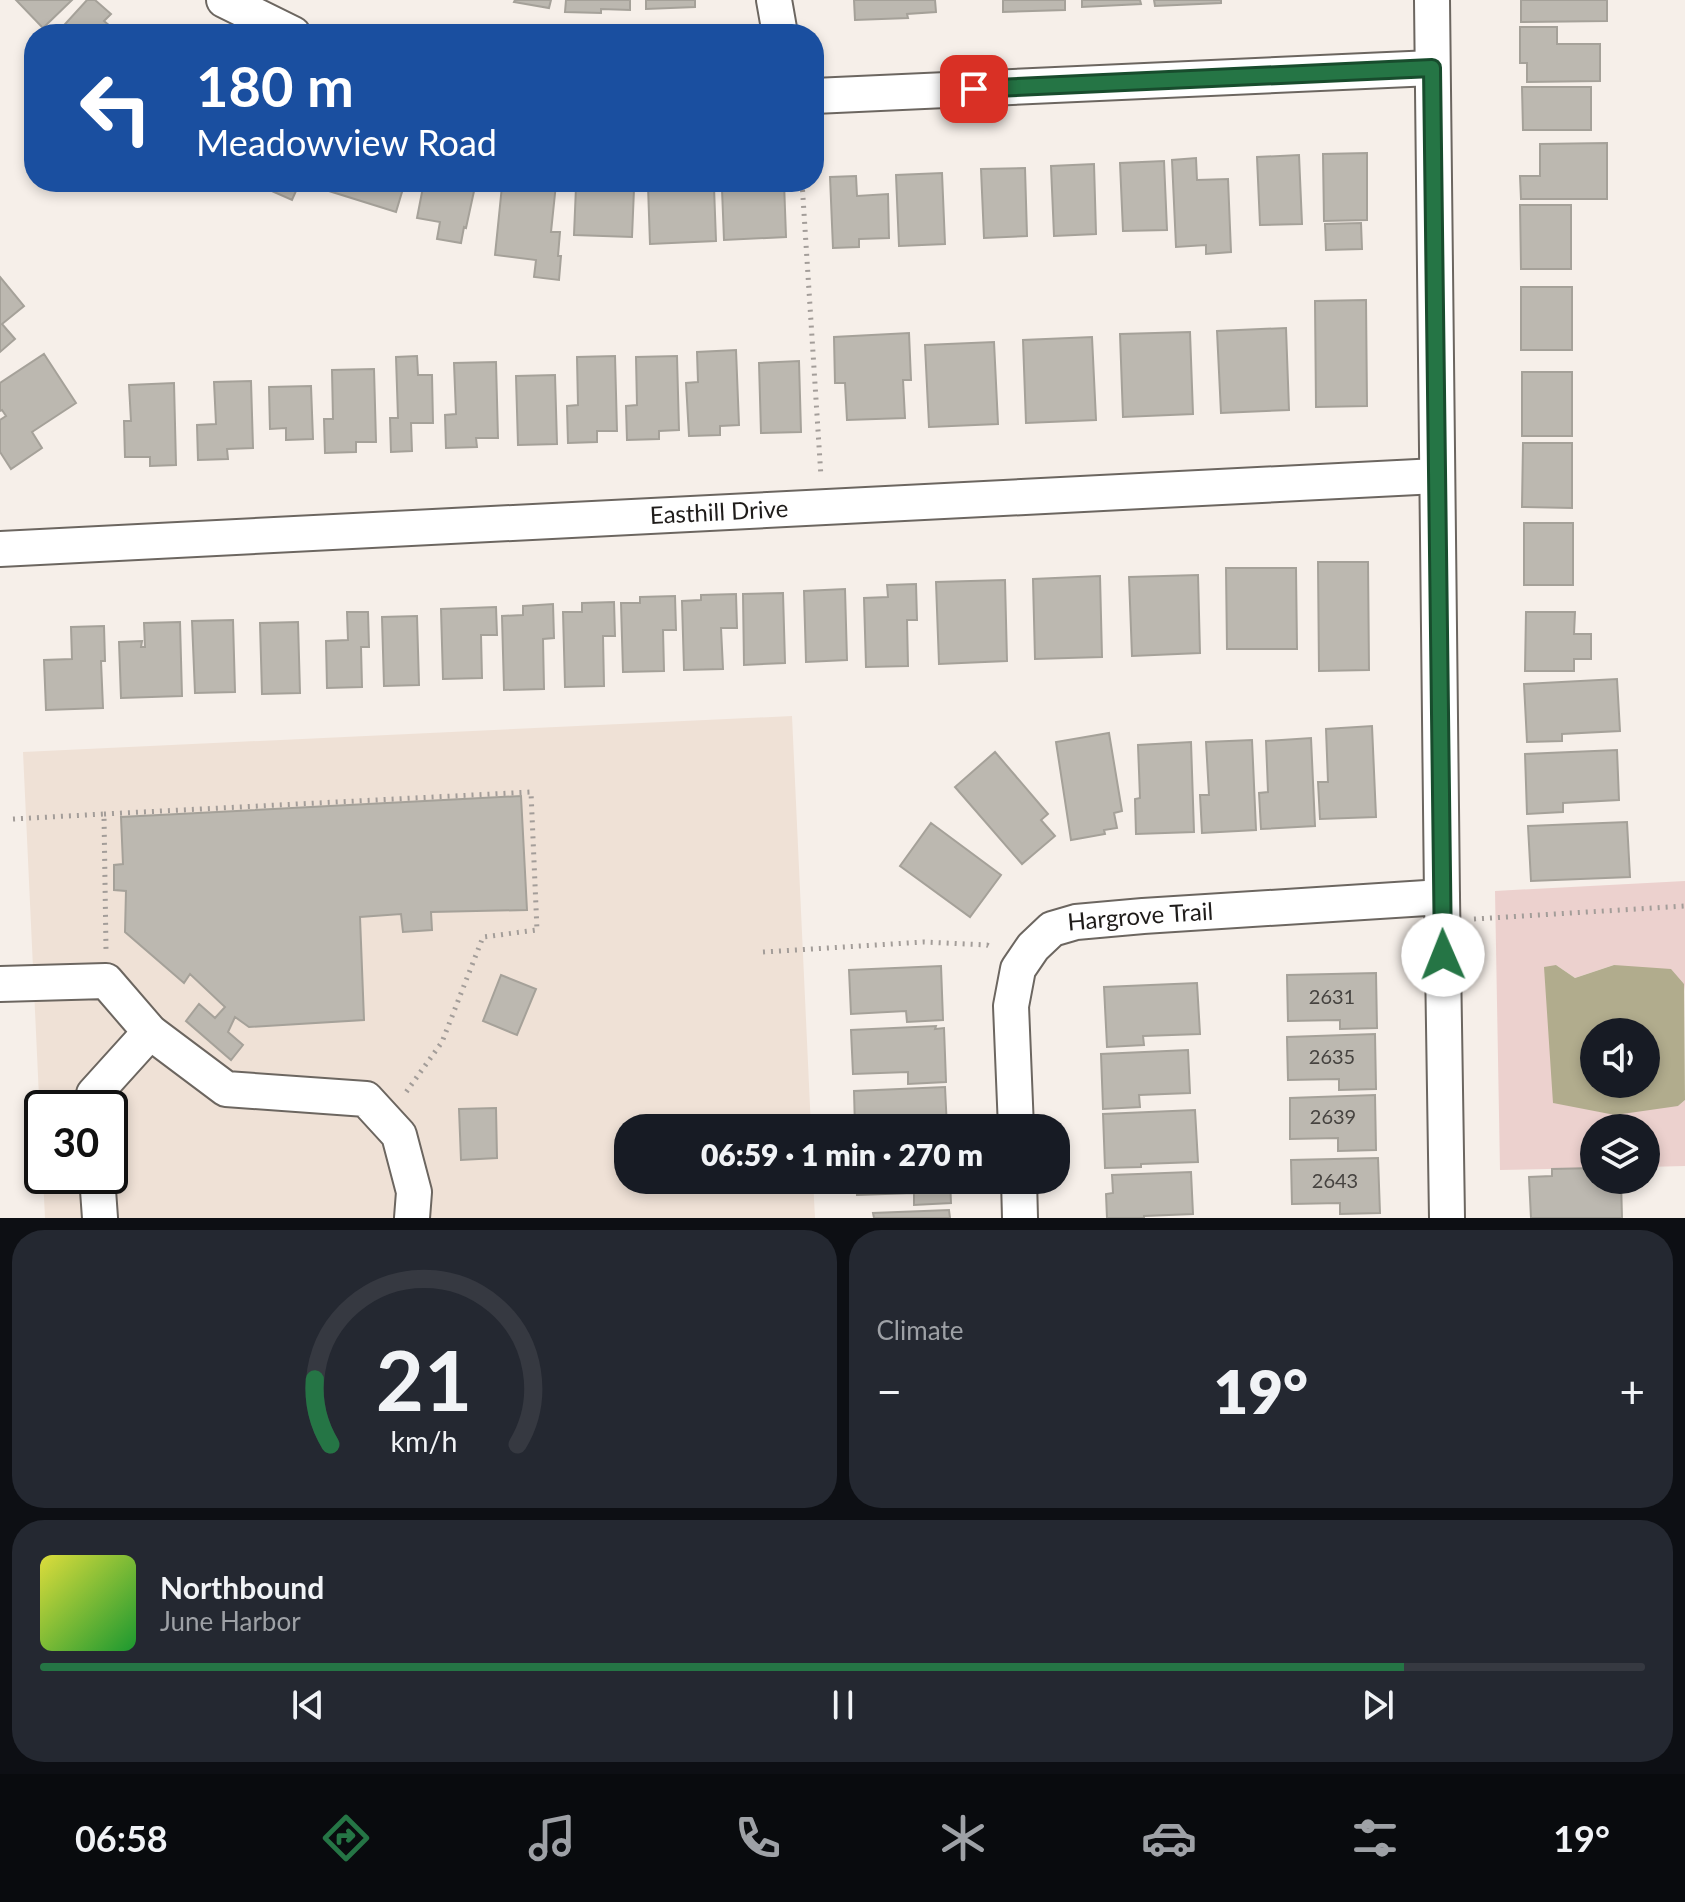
<!DOCTYPE html>
<html lang="en">
<head>
<meta charset="utf-8">
<style>
	:root { --surface:#171b24; --page:#242831; --text:#f1f3f6; --muted:#9ea1a6; --line:#363941; --accent:#257545 }
	body { margin:0; font-family:Lato,sans-serif; background:var(--page); color:var(--text); height:100vh; display:flex; flex-direction:column; font-size:30px; white-space:nowrap }
	* { box-sizing:border-box; margin:0 }
	p { font-size:26px; color:var(--muted) }
	.icon { flex:none; width:44px; height:44px; fill:none; stroke:currentColor; stroke-width:2; stroke-linecap:round; stroke-linejoin:round }
	.map { position:relative; height:1218px; overflow:hidden }
	.side { display:flex; flex-direction:column; gap:12px; padding:12px; background:#0d0f14; flex:1 }
	.side>* { flex:none }
	.banner { position:absolute; left:24px; top:24px; width:800px; height:168px; border-radius:32px; box-shadow:0 4px 12px #0003; background:#1a4fa0; color:#fff; overflow:hidden }
	.buttons { position:absolute; left:1580px; top:1018px; display:grid; gap:16px }
	.buttons a { display:grid; place-items:center; width:80px; height:80px; border-radius:50%; background:var(--surface); box-shadow:0 4px 12px #0003; font-size:40px }
	.speed { position:absolute; left:24px; top:1090px; display:flex; gap:16px; font-size:40px; font-weight:700; text-align:center }
	.speed>* { display:grid; place-content:center; width:104px; height:104px; border-radius:50%; background:var(--surface); box-shadow:0 4px 12px #0003; line-height:1 }
	.speed .limit { border:4px solid #111; border-radius:12px; background:#fff; color:#111 }
	.pin { position:absolute; display:grid; place-items:center; width:68px; height:68px; color:#fff; margin:-34px; border-radius:16px; box-shadow:0 4px 12px #0006 }
	.me { position:absolute; width:88px; margin:-44px; rotate:359deg; stroke-linejoin:round; filter:drop-shadow(0 0 6px #0008) }
	.turn { display:flex; align-items:center; gap:28px; height:168px; padding:0 40px; font-size:36px }
	.turn .icon { width:104px; height:104px; stroke-width:2.5 }
	.turn b { display:block; font-size:56px; line-height:68px }
	.big { font-size:60px; font-weight:800; line-height:1.1 }
	.side .tile { flex:1; display:flex; flex-direction:column; justify-content:center; gap:12px; min-width:0; padding:0 28px; border-radius:32px; background:var(--page) }
	.side .dial { align-items:center; gap:0 }
	.dial svg { height:208px; overflow:visible; fill:none; stroke:var(--line); stroke-width:7; stroke-linecap:round; text-anchor:middle }
	.dial text { fill:var(--text); stroke:none }
	.song { display:flex; align-items:center; gap:24px }
	.cover { width:96px; height:96px; border-radius:12px; background:linear-gradient(135deg,hsl(60 70% 55%),hsl(130 70% 35%)) }
	.played { height:8px; border-radius:4px; background:linear-gradient(90deg,var(--accent) 85%,var(--line) 85%) }
	.keys { display:flex; justify-content:space-around; direction:ltr }
	.heat { display:flex; justify-content:space-between; align-items:center; font-size:44px; direction:ltr }
	.side .tiles { flex:1; display:grid; gap:12px; grid-template-columns:1fr 1fr }
	.tile:last-child { grid-column:span 2 }
	.trip { position:absolute; left:614px; top:1114px; width:456px; height:80px; border-radius:32px; background:var(--surface); box-shadow:0 4px 12px #0003; font-weight:800; line-height:80px; text-align:center }
	.dock { display:flex; height:128px; justify-content:space-around; align-items:center; background:#090b0e; color:var(--muted) }
	.dock .icon { width:56px; height:56px }
	.dock .current { color:var(--accent) }
	.dock b { font-size:36px; color:var(--text) }
	.map>svg:first-child { display:block }
	.built { fill:#efe1d6 }
	.green { fill:#ecd1ce }
	.water { fill:#b1ac8d; fill-rule:evenodd }
	.building { fill:#bcb8b0; stroke:#a5a199; stroke-width:2 }
	.lines { fill:none; stroke-linecap:round; stroke-linejoin:round }
	.minor-casing { stroke:#6c6660; stroke-width:38 }
	.path { stroke:#a39d99; stroke-width:5; stroke-dasharray:2 6; stroke-linecap:butt }
	.minor { stroke:#fff; stroke-width:34 }
	.route-casing { stroke:#184c2d; stroke-width:20 }
	.route { stroke:#257545; stroke-width:14 }
	.labels { text-anchor:middle; stroke-width:6; stroke-linejoin:round; paint-order:stroke }
	.number-label { font-size:20px; fill:#464340 }
	.street-label { font-size:24px; fill:#1f1c1a; stroke:#f6efe9 }
</style>
</head>
<body>
<div class="map">
<svg width="1685" height="1218" viewBox="0 0 1685 1218">
	<rect width="100%" height="100%" fill="#f6efe9"/>
	<path class="built" d="M792 716 811 1128H628V1180H813L815 1218H45L43 1176H110V1108H42V1162L23 752Z"/>
	<path class="green" d="M1685 881V991L1684 984 1614 965 1575 978 1556 965 1553 1103 1678 1106 1685 1100V1166L1646 1167V1128H1594V1168L1500 1170 1495 891Z"/>
	<path class="water" d="M1556 965 1575 978 1614 965 1671 969 1684 984 1685 1100 1678 1106 1615 1115 1553 1103 1544 967ZM1594 1032H1646V1084H1594Z"/>
	<path class="building" d="M16 0H72L43 28Z
		M87 0H95L111 14 104 21 116 31 120 26 128 34H56Z
		M515 0H551L549 8 514 2Z
		M566 0H630V10L601 9V13L565 12Z
		M646 0H695V7L646 9Z
		M854 0H935L936 12 907 14 908 18 855 20Z
		M1003 0H1065V10L1003 12Z
		M1082 0H1140L1141 4 1082 7Z
		M1154 0H1221V3L1155 6Z
		M1521 0H1607V21L1521 22Z
		M1520 27H1557V44H1600V81L1527 82V63H1520Z
		M1522 87H1591V130H1523Z
		M1607 143V199H1521L1520 176H1540V144Z
		M1367 153V220L1324 221 1323 154Z
		M1299 155 1302 224 1260 225 1257 157Z
		M1196 158 1197 180 1228 179 1231 252 1206 254V245L1176 247 1172 160Z
		M1164 161 1167 230 1123 231 1120 163Z
		M1094 164 1096 234 1054 236 1051 166Z
		M1025 168 1027 236 984 238 981 169Z
		M942 173 945 244 899 246 896 175Z
		M856 176 857 196 888 194 889 238 859 239V247L833 248 830 177Z
		M256 182H300L292 200 256 184Z
		M332 182H405L396 212 329 191Z
		M424 182H476L466 228 464 227 461 243 437 239 440 222 417 218Z
		M532 182 556 184 551 232H560L558 256H561L559 280 534 277 536 260 495 255 502 186 531 189Z
		M784 182 786 237 724 240 722 189 750 188 749 184Z
		M685 185V188L714 187 716 241 650 244 648 186Z
		M576 187 634 189 632 237 574 235Z
		M1520 205H1571V269H1521Z
		M1361 223 1362 249 1326 250 1325 224Z
		M0 277 24 306 2 324 15 339 0 352Z
		M1521 287H1572V350H1521Z
		M1366 300 1367 406 1316 407 1315 301Z
		M1286 328 1289 410 1221 413 1217 331Z
		M1190 332 1193 414 1123 417 1120 334Z
		M909 333 911 380H903L905 418 847 420 845 383H835L834 337Z
		M1092 337 1096 420 1026 423 1023 340Z
		M994 342 998 424 929 427 925 345Z
		M736 350 739 425 720 426V435L689 436 686 383 698 382 697 352Z
		M44 354 76 403 32 432 42 448 11 469 0 452V420L6 416 2 410 0 411V383Z
		M417 356 418 375H432L433 423H411L412 451 391 452 390 418H398L396 357Z
		M615 356 617 431H597V442L568 443 567 406 578 405 577 357Z
		M677 356 679 430 659 431V439L627 440 626 406 637 405 636 357Z
		M799 361 801 432 761 433 759 363Z
		M496 362 498 438H476L477 447 446 448 445 415 456 414 454 363Z
		M374 369 376 442H356V452L325 453 324 419H333L332 370Z
		M1522 372H1572V436H1522Z
		M555 375 557 444 518 445 516 376Z
		M251 381 253 448 227 449 228 459 198 460 197 425 216 424 214 382Z
		M174 383 176 465 150 466V457H125L124 421H131L129 385Z
		M311 386 313 439 286 440V428L270 429 269 387Z
		M1523 443H1572V508L1522 507Z
		M1524 523H1573V585H1524Z
		M1318 562H1368L1369 670 1319 671Z
		M1226 568H1296L1297 649H1227Z
		M1198 575 1200 653 1132 656 1129 577Z
		M1100 576 1102 657 1035 659 1033 579Z
		M1005 580 1007 661 939 664 936 582Z
		M916 584 917 620H907L908 666 866 667 864 598 888 597 887 585Z
		M845 589 847 660 806 662 804 591Z
		M783 593 785 663 744 665 743 594Z
		M736 594 737 628H721L723 669 684 670 682 601 701 600V595Z
		M675 596 676 630H663L664 671 623 672 621 603H640V597Z
		M614 602 615 636H603L604 686 565 687 563 612H582V603Z
		M553 604 554 638 543 639 544 689 504 690 502 616 523 615V606Z
		M496 607 497 635H481L482 678 443 679 441 609Z
		M347 612H368L369 647H361L362 687 327 688 326 641 348 640Z
		M1526 612H1575L1574 634H1591V659H1574V671H1525Z
		M417 616 419 685 384 686 382 617Z
		M233 620 235 692 195 693 192 621Z
		M180 622 182 696 121 698 119 642 142 641 141 647H145L144 623Z
		M298 622 300 693 262 694 260 623Z
		M104 626 105 661H101L103 708 46 710 44 660 72 659 71 627Z
		M1617 679 1620 731 1562 734V741L1527 742 1524 684Z
		M1372 726 1376 817 1320 819 1318 782H1328L1326 729Z
		M1109 733 1122 811 1114 813 1117 828 1104 830 1105 834 1071 840 1056 742Z
		M1311 738 1315 826 1261 829 1259 793 1268 792 1266 741Z
		M1252 740 1256 830 1202 833 1200 795H1209L1206 742Z
		M1191 742 1194 832 1136 834 1135 799 1140 798 1138 745Z
		M1617 750 1619 800 1563 803V812L1527 814 1525 754Z
		M995 752 1048 814 1041 820 1055 836 1022 864 955 787Z
		M521 796 527 910 431 912 432 930 403 932 401 914 360 917 364 1020 249 1027 235 1017 228 1032 243 1045 231 1060 186 1021 199 1004 215 1018 225 1007 190 974 184 983 125 932 126 891 114 890V865L123 864 121 817Z
		M1627 822 1630 877 1531 881 1528 826Z
		M931 823 1001 875 970 917 900 866Z
		M941 966 943 1020 907 1022 906 1011 851 1014 849 970Z
		M1376 973 1377 1028 1340 1029V1020L1288 1021 1287 975Z
		M501 975 536 989 517 1035 483 1021Z
		M1197 983 1200 1034 1143 1036 1144 1045 1107 1047 1104 987Z
		M936 1026 935 1029 944 1028 946 1082 908 1084V1072L853 1074 851 1030Z
		M1375 1034 1376 1089 1339 1090V1079L1288 1080 1287 1037Z
		M1188 1050 1190 1093 1139 1095 1140 1107 1103 1109 1101 1054Z
		M945 1087 947 1128H855L854 1091Z
		M1375 1095 1376 1150 1338 1151V1138L1290 1139V1098Z
		M496 1108 497 1158 461 1160 459 1109Z
		M1195 1110 1198 1162 1141 1164V1167L1105 1168 1103 1114Z
		M1378 1158 1380 1213 1340 1214V1203L1292 1204 1291 1160Z
		M1594 1168V1180H1621L1622 1218H1531L1529 1177 1552 1176V1169Z
		M1191 1172 1193 1214 1144 1216V1218H1107L1106 1194 1113 1193 1112 1175Z
		M856 1180H950L951 1203 914 1205V1193L857 1195Z
		M949 1210 950 1218H874L873 1213Z"/>
	<g class="lines">
		<g class="minor-casing">
			<g id="minor">
				<path d="M224 0 293 34"/>
				<path d="M774 0 780 34"/>
				<path d="M1432 0 1442 897 1447 1218"/>
				<path d="M814 96 1432 68"/>
				<path id="s1" d="M0 549 1437 476"/>
				<path d="M0 984 106 981 150 1032 226 1089 366 1099 399 1135 414 1192 412 1218"/>
				<path d="M94 1108V1094L150 1032"/>
				<path id="s2" d="M1016 1128 1011 1006 1018 969 1033 947 1052 929 1076 922 1143 916 1442 897"/>
				<path d="M97 1176 100 1218"/>
				<path d="M1019 1180 1020 1218"/>
			</g>
		</g>
		<path class="path" d="M802 182 821 477
			M104 814 531 792 537 930 483 937 442 1042 404 1095
			M13 819 104 814 106 950
			M1474 919 1685 906
			M763 952 924 942 987 945 993 948"/>
		<use href="#minor" class="minor"/>
	</g>
	<g class="lines">
		<g class="route-casing">
			<path id="route" d="M974 89 1432 68 1443 955"/>
		</g>
		<use href="#route" class="route"/>
	</g>
	<g class="labels">
		<g class="number-label">
			<text x="1332" y="1004">2631</text>
			<text x="1332" y="1064">2635</text>
			<text x="1333" y="1124">2639</text>
			<text x="1335" y="1188">2643</text>
		</g>
		<g class="street-label">
			<text dy="8" stroke="none"><textPath href="#s1" startOffset="720">Easthill Drive</textPath></text>
			<text dy="8" stroke="none"><textPath href="#s2" startOffset="302">Hargrove Trail</textPath></text>
		</g>
	</g>
</svg>
<div class="buttons">
<a><svg class="icon" aria-label="sound" viewBox="0 0 24 24"><path d="M4 9h4l5-4v14l-5-4H4zM17 9q2 3 0 6"/></svg></a>
<a><svg class="icon" aria-label="layers" viewBox="0 0 24 24"><path d="M12 4l9 5-9 5-9-5zM3 14l9 5 9-5"/></svg></a>
</div>
<div class="speed"><div class="limit">30</div></div>
<div class="pin" style="left:974px;top:89px;background:#d93025"><svg class="icon" aria-label="arrive" viewBox="0 0 24 24"><path d="M6 21V4h12l-3 4 3 4H6"/></svg></div>
<svg class="me" style="left:1443px;top:955px" viewBox="-20 -20 40 40"><circle r="19" fill="#fff"/><path d="M0-13L10 11 0 6-10 11z" fill="#257545"/></svg>
<div class="trip">06:59 · 1 min · 270 m</div>
<div class="banner">
<div class="turn"><svg class="icon" aria-label="left" viewBox="0 0 24 24"><path d="M17 20v-9H6M10 6l-5 5 5 5"/></svg><div><b>180 m</b>Meadowview Road</div></div>
</div>
</div>
<section class="side">
<div class="tiles">
<div class="tile dial"><svg viewBox="0 0 100 80">
<path d="M14 69A42 42 0 1 1 86 69"/>
<path d="M14 69A42 42 0 0 1 8 44" stroke="#257545"/>
<text x="50" y="56" font-size="32" font-weight="700">21</text>
<text x="50" y="72" font-size="11">km/h</text>
</svg></div>
<div class="tile"><p>Climate</p>
<div class="heat"><a>−</a><b class="big">19°</b><a>+</a></div>
</div>
<div class="tile">
<div class="song"><i class="cover"></i><div><b>Northbound</b><p>June Harbor</p></div></div>
<div class="played"></div>
<div class="keys"><svg class="icon" aria-label="previous" viewBox="0 0 24 24"><path d="M18 5L8 12l10 7zM5 5v14"/></svg><svg class="icon" aria-label="pause" viewBox="0 0 24 24"><path d="M8 5v14M16 5v14"/></svg><svg class="icon" aria-label="next" viewBox="0 0 24 24"><path d="M6 5l10 7-10 7zM19 5v14"/></svg></div>
</div>
</div>
</section>
<nav class="dock">
<b>06:58</b>
<svg class="icon current" aria-label="directions" viewBox="0 0 24 24"><path d="M12 3l9 9-9 9-9-9zM9 14v-3h6M13 9l2 2-2 2"/></svg>
<svg class="icon" aria-label="music" viewBox="0 0 24 24"><path d="M9 18V5l10-2v13"/><circle cx="6" cy="18" r="3"/><circle cx="16" cy="16" r="3"/></svg>
<svg class="icon" aria-label="phone" viewBox="0 0 24 24"><path d="M5 4h4l2 5-3 2q2 4 5 5l2-3 5 2v4C11 20 4 13 5 4z"/></svg>
<svg class="icon" aria-label="climate" viewBox="0 0 24 24"><path d="M12 3v18M4 7l16 10M4 17L20 7"/></svg>
<svg class="icon" aria-label="car" viewBox="0 0 24 24"><path d="M5 17H2v-5l4-1 3-4h7l3 4 3 1v5h-3M9 17h6M6 11h13"/><circle cx="7" cy="17" r="2"/><circle cx="17" cy="17" r="2"/></svg>
<svg class="icon" aria-label="filters" viewBox="0 0 24 24"><path d="M4 7h16M4 17h16"/><circle cx="9" cy="7" r="2"/><circle cx="15" cy="17" r="2"/></svg>
<b>19°</b>
</nav>
</body>
</html>
